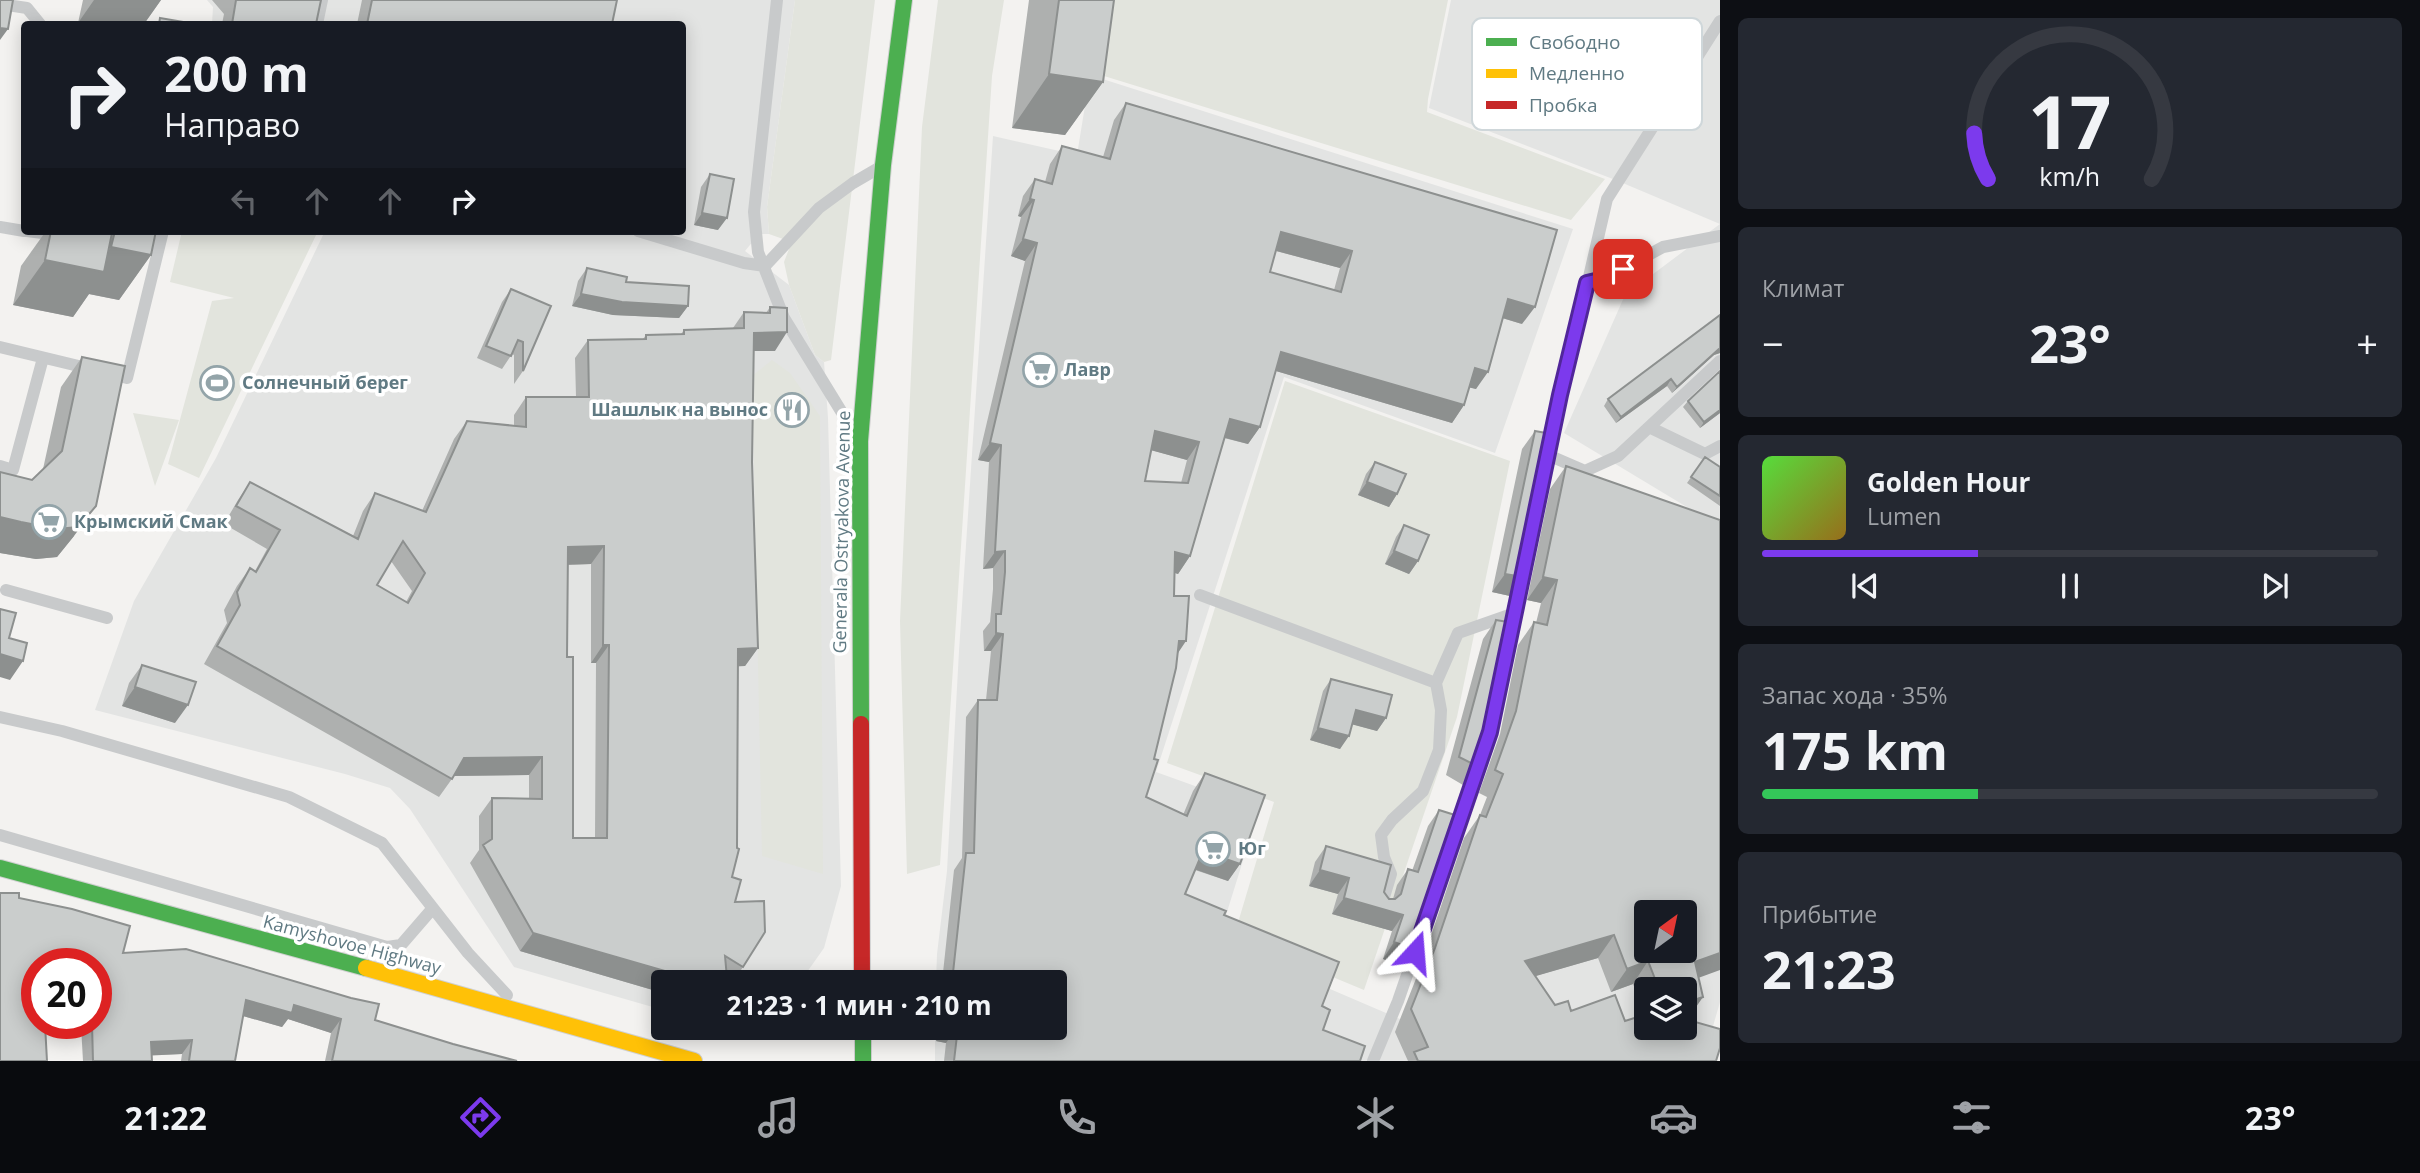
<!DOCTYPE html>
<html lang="ru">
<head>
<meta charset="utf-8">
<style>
	:root { --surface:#171b24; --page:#242831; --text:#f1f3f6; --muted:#9ea1a6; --line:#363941; --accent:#7c3aed }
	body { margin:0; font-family:"Open Sans",sans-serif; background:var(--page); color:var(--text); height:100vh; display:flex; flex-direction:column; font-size:26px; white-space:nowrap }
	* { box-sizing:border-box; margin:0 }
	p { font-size:23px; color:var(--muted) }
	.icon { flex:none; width:38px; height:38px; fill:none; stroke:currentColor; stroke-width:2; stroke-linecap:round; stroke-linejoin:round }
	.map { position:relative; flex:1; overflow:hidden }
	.side { display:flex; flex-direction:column; gap:18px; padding:18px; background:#0d0f14; width:700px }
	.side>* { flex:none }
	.top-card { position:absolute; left:21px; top:21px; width:665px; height:214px; border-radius:7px; box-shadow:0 4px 18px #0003; background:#171b24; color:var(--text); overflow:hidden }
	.needle { width:46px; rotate:33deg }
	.controls { position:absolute; left:1634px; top:900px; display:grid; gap:14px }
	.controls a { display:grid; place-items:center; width:63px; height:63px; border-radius:7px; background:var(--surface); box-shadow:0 4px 18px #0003; font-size:35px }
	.speed { position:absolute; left:21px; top:948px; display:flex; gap:14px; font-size:35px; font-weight:700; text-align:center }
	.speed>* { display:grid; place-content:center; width:91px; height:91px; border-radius:50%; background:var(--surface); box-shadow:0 4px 18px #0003; line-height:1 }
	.speed .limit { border:10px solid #d22; background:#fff; color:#111 }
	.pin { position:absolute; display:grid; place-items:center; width:60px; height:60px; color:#fff; margin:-30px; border-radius:14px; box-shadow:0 4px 10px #0006 }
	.me { position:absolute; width:77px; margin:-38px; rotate:19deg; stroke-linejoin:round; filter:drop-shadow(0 0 5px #0008) }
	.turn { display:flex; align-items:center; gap:24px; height:147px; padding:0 28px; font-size:32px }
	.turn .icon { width:91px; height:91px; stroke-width:2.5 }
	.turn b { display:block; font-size:49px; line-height:60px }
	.lanes { display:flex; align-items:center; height:66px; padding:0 28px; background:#0003; justify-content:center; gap:35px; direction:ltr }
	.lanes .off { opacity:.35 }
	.big { font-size:52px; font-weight:700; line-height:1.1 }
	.side .card { flex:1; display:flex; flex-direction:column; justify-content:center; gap:10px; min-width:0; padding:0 24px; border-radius:10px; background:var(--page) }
	.side .dial { align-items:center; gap:0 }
	.dial svg { height:182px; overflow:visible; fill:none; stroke:var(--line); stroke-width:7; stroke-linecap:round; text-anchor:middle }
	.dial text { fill:var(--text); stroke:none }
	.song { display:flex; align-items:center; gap:21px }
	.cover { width:84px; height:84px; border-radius:10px; background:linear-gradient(135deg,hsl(110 70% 55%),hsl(40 70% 35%)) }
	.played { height:7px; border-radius:4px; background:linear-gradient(90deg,var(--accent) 35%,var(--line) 35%) }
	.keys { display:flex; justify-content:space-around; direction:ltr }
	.heat { display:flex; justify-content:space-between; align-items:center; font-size:38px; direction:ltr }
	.charge { height:10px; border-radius:5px; background:linear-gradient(90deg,#34c759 35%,var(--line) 0) }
	.trip { position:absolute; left:651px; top:970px; width:416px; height:70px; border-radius:7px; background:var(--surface); box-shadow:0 4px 18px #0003; font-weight:700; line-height:70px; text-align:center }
	.tab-bar { display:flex; height:112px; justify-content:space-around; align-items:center; background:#090b0e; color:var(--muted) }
	.tab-bar .icon { width:49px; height:49px }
	.tab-bar .current { color:var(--accent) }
	.tab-bar b { font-size:32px; color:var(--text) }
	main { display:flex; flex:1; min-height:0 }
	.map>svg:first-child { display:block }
	.built { fill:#e3e4e3; fill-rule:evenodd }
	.green { fill:#e2e4dd }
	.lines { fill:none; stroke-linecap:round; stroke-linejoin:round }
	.fast-casing { stroke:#cfd0d0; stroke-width:18 }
	.slow-casing { stroke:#cfd0d0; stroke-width:18 }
	.jam-casing { stroke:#cfd0d0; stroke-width:18 }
	.lane { stroke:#c8cacb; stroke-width:12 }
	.fast { stroke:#4caf50; stroke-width:16 }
	.slow { stroke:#ffc107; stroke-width:16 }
	.jam { stroke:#c62828; stroke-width:16 }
	.wall { fill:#aeb0af; fill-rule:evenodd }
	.shaded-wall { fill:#8d908f }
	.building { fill:#cacdcc; stroke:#8d908f; stroke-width:2; fill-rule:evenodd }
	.route-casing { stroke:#51269a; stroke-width:18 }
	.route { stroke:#7c3aed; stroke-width:12 }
	.labels { text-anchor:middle; stroke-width:7; stroke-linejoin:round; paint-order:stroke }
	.poi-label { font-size:18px; font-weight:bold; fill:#607a83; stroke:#fff; text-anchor:start }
	.street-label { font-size:18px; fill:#607a83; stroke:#fff }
	.key { fill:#fff; stroke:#cfd7da; stroke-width:2 }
	.key-label { font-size:19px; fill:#607a83 }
</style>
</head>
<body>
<main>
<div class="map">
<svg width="1720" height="1061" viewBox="0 0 1720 1061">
	<rect width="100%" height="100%" fill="#f3f2f0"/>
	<path class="built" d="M207 0H795L767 207 769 234H759L745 251 789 285 815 355 824 362 828 418 841 886 824 948 800 982H663V1010L514 967 410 809 390 788 345 774 95 710 134 601 216 458 325 231H682V24H212L213 7Z
		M1451 0H1720V527L1564 433 1625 295 1720 224 1618 181 1429 108Z
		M1090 75 1573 229 1495 453 1284 377 1156 772 1259 809 1218 941 1400 1019 1441 1002 1647 943V950H1685L1720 929V1002L1703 1061H935V1027H1055V982H936L937 954 947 871 959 651 993 136 1077 155ZM1647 989H1685V1027H1647Z"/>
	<path class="green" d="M795 0H875L831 360 824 362 815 355 789 285 784 262 789 249 783 239 769 234 767 207Z
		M938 0H1004L992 76 940 865 907 874 900 621 922 127Z
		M1106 0H1448L1428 99 1427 112 1605 179 1571 220 1091 72Z
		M182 231H318L199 478 168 464 212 301 234 298 170 282Z
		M772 360 790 373 820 416 823 874 762 856 752 376Z
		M1285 381 1510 461 1457 717 1364 990 1234 936 1274 802 1167 763Z
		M133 413 179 420 155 486Z"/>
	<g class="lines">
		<g class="fast-casing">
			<path id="fast" d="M861 724 860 441 883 165 904 0
				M0 868 366 968
				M863 1027V1061"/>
		</g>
		<g class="slow-casing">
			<path id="slow" d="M366 968 694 1061"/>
		</g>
		<g class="jam-casing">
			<path id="jam" d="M861 724 862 982"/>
		</g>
		<path class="lane" d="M777 0 754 212 758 252 784 318 852 429
			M0 4 27 8 40 24
			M317 24 322 0
			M0 227 24 231
			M27 231 58 235V231
			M638 231 744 263 765 266 819 208 853 183 877 169
			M1587 283 1604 279 1663 247 1720 236
			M0 347 91 369
			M109 373 127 378 163 231
			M1649 427 1705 454 1720 446
			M1549 450 1607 199 1720 21
			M1548 455 1585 471 1618 456 1720 361
			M0 466 13 470 43 358
			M6 590 107 618
			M1200 595 1436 683 1458 633 1515 613
			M1510 639 1525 564
			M0 717 62 731 289 797 382 843 468 953 507 995
			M0 835 387 947 401 945 433 908
			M1381 907 1391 874 1384 857 1381 835 1392 820 1423 791 1439 750 1441 710 1436 683
			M1373 1061 1398 1001 1491 732 1497 701"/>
		<use href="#fast" class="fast"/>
		<use href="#slow" class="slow"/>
		<use href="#jam" class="jam"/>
	</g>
	<path class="wall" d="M83 0H161L144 24H82L78 23Z
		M212 0H321L316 24H222L224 14Z
		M362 0H617L612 24H357Z
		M1029 0H1114L1103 82 1065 135 1012 128Z
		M1126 103 1522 324 1502 318 1476 389 1469 387 1464 405 1452 423 1276 371 1260 427 1248 444 1224 438 1190 556 1178 574 1175 573 1174 596 1178 652 1146 797 1183 815 1193 791 1205 773 1240 864 1228 881 1195 870 1185 894 1224 915 1322 1006 1323 1030 1360 1061H944L946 1043 936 1041 938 1027H1055V982H942L954 870 962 858 966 717 978 700H986L991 651H984L983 631 990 622 993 589V568L983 569 989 462 978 460 1025 261 1011 256 1021 217 1018 216 1023 196 1035 179 1045 182 1050 164 1062 146 1103 157 1114 120ZM1276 251 1340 268 1334 290 1270 272ZM1151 450 1187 460 1181 483 1145 481Z
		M710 174 718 230 694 225 701 187Z
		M46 231H156L151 255 119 300 89 294 73 317 13 305 21 266Z
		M587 268 626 282 688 306 679 318 613 315 572 306 578 281Z
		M511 289 551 306 523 371 514 384V355L512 354 502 369 477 358 502 302Z
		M770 307 775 351H754L752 462 758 648 745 666H738L732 877 743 967 733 982H663V993L520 951 470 863 479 850V816L492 798H529V775L454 776 439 797 204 664 227 623 224 610 237 586 250 568 255 571 267 549 224 524 238 500 250 482 353 536 363 511 375 493 422 511 454 439 467 421 514 425V415L526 397H576L575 358 588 340 643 339 646 335 681 334 684 330 733 328 744 312 766 313ZM391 561 412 591 406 602 377 585ZM591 564V663H596L595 838H573L567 657 568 565Z
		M1720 315V353L1714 355 1672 393 1667 386 1616 423 1604 406 1608 399Z
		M82 357 74 536 57 557 36 559 0 553 32 480 43 469 61 387Z
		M1688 401 1720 413 1700 428 1683 407Z
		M1535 431 1510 596 1492 592 1522 449Z
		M1705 457 1720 467V506L1687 483Z
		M1375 462 1397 494 1389 507 1358 495 1366 474Z
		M1566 466 1699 978 1687 1020 1716 1061H1408L1395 1032 1419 971 1464 838 1480 815 1487 797 1479 793 1500 734 1518 645 1534 622 1536 623 1541 603 1527 600 1550 489ZM1598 958 1611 992 1633 984 1645 1014 1625 1021 1571 1011 1555 1005 1535 976ZM1647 989H1685V1027H1647Z
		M1404 525 1418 561 1409 574 1385 564 1396 537Z
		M1496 620 1477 766 1463 785 1446 775 1483 639Z
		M142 665 175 723 122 706 129 683Z
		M1331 679 1386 718 1377 731 1352 724 1340 749 1310 740 1323 691Z
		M1439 810 1413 949 1401 965 1383 959 1392 931 1332 914 1338 894 1309 886 1315 862 1326 846 1384 892 1389 899H1393L1397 885 1408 869 1412 871 1428 826Z
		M19 898 123 953 375 1020 453 1044 517 1061H325L331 1033 288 1019 282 1027 243 1016 235 1061H181L182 1054 152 1055V1061H83L81 1026 79 1025V1024H96V964H37Z"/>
	<path class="shaded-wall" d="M94 0H161L144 24H82L78 23Z
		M0 28 8 29 0 40Z
		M1049 74 1103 82 1065 135 1012 128Z
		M1030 199 1034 200 1021 217 1018 216Z
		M702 213 727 218 718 230 694 225Z
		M1281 232 1352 251 1340 268 1269 249Z
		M1023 239 1037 243 1025 261 1011 256Z
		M111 247 151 255 119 300 89 294 73 317 13 305 45 260 95 270Z
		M581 294 688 306 679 318 613 315 572 306Z
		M1508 299 1535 307 1522 324 1496 316Z
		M787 332 775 351H741L754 333Z
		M1718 348H1720V353L1714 355 1672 393 1677 387Z
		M1281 352 1464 405 1452 423 1269 369Z
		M1475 368 1488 372 1476 389 1463 386Z
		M1671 379 1667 386 1616 423 1621 417Z
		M1720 410V413L1700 428 1704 422Z
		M1230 419 1260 427 1248 444 1218 436Z
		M1155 431 1199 442 1187 460 1143 448Z
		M990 443 1001 445 989 462 978 460Z
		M1367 482 1397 494 1389 507 1358 495Z
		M96 506 74 536 57 557 36 559 0 553V517Z
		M604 546 591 564 555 565 568 547Z
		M1005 551 993 568 983 569 995 552Z
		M1394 551 1418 561 1409 574 1385 564Z
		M1175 552 1190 556 1178 574 1163 569Z
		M1505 574 1523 577 1510 596 1492 592Z
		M1543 577 1557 580 1541 603 1527 600Z
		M996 633 1003 634 991 651H984Z
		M1179 641H1186L1174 659Z
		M603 645H609L596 663H591Z
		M758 648 745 666 725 667 738 649Z
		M0 654 23 661 10 680 0 677Z
		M135 687 188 705 175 723 122 706Z
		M1356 710 1386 718 1377 731 1347 723Z
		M1318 728 1349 736 1340 749 1310 740Z
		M542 757 529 775 451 776 464 758Z
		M1203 851 1240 864 1228 881 1191 868Z
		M1320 870 1349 878 1338 894 1309 886Z
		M1344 898 1403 915 1392 931 1332 914Z
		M533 933 727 978 724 982H663V993L520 951Z
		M1614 935 1598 958 1509 984 1525 961Z
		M1394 942 1413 949 1401 965 1383 959Z
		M1720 953V970L1679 985 1695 962Z
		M1648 961 1633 984 1611 992 1627 969Z
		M1703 997 1687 1020 1685 1021V1003Z
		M246 1000 294 1005 341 1019 331 1033 288 1019 282 1027 236 1014Z
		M946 1027H957L946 1043 936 1041Z
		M192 1040 182 1054 141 1056 151 1042Z"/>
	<path class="building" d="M0 0H13L8 29 0 28Z
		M236 0H321L316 24H232Z
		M372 0H617L612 24H367Z
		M1059 0H1114L1103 82 1049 74Z
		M160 18 195 24H159Z
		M1126 103 1557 230 1535 307 1508 299 1488 372 1475 368 1464 405 1281 352 1260 427 1230 419 1190 556 1175 552 1174 596H1189L1186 641H1179L1176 668 1154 759 1158 760 1146 797 1187 816 1205 773 1265 795 1240 864 1203 851 1185 894 1226 911 1224 915 1339 962 1322 1006 1330 1010 1323 1030 1365 1046 1360 1061H954L958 1027H1055V982H952L966 853H974L978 700H997L1003 634 996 633V614H1001L1005 572V551L995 552 1001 445 990 443 1037 243 1023 239 1034 200 1030 199 1035 179 1052 184 1062 146 1110 159ZM1281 232 1352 251 1341 292 1270 272ZM1155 431 1199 442 1188 483 1145 481Z
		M710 174 734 179 727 218 702 213Z
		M51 231H104L112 233 104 272 45 260Z
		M115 231H156L151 255 111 247Z
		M587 268 627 277 626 282 689 286 688 306 622 302 581 294Z
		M511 289 551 306 523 371V342L518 340 511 356 486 346Z
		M770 307 787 308V332L754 333 752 462 758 648 738 649 737 848 739 849 732 877 741 880 735 902 764 901 765 932 743 967 725 956 727 978 696 980 533 933 483 845 492 839V798L542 799V757L464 758 452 779 217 646 240 605 237 592 250 568 256 572 280 530 236 506 250 482 358 539 375 493 426 512 467 421 526 427V397H589L588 340 646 339V335L684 334V330L744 328V312L770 313ZM403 541 425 573 408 603 377 585ZM604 546 603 645H609L607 838H573V657H567L568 547Z
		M1720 315V348L1677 387 1671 379 1621 417 1608 399Z
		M82 357 125 366 96 506 78 527 57 529 21 522 0 517V472L32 480 62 451Z
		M1720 371V410L1704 422 1688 401Z
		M1535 431 1552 434 1523 577 1505 574Z
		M1705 457 1720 467V496L1691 477Z
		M1375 462 1406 474 1397 494 1367 482Z
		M1566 466 1720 520V953L1695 962 1703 997 1685 1003V989H1659L1648 961 1627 969 1614 935 1525 961 1555 1005 1568 1001 1571 1011 1615 995 1625 1021 1647 1014V1027H1685V1019L1720 1029V1048L1716 1061H1418L1414 1052 1428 1047 1411 1009 1435 948 1480 815 1486 817 1503 774 1495 770 1516 711 1534 622 1547 625 1557 580 1543 577ZM1647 912H1685V950H1647Z
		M1404 525 1429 535 1418 561 1394 551Z
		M0 609 16 613 9 638 27 643 23 661 0 654Z
		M1496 620 1514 623 1496 711 1477 766 1459 757Z
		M142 665 196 682 188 705 135 687Z
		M1331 679 1392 695 1386 718 1356 710 1349 736 1318 728Z
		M1439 810 1458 816 1413 949 1394 942 1403 915 1344 898 1349 878 1320 870 1326 846 1391 865 1384 892 1389 899H1395L1401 894 1408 869 1418 872Z
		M0 893H19V898L72 909 130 926 123 953 186 949 351 998 379 1004 375 1020 453 1044 517 1061H332L341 1019 294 1005 292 1013 246 1000 235 1061H189L192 1040 151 1042 152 1061H93L92 1024H96V964H37V1024H45L47 1061H0Z"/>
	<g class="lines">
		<g class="route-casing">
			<path id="route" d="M1415 952 1490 732 1560 395 1587 283 1604 279 1623 269"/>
		</g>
		<use href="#route" class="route"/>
	</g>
	<defs>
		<g id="supermarket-ring" transform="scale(1.75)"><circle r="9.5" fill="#fff" stroke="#93a4a9" stroke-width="1.5"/><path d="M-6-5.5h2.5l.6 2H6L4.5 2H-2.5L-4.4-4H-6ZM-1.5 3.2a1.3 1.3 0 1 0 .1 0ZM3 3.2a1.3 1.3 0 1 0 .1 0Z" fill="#93a4a9"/></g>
		<g id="stadium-ring" transform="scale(1.75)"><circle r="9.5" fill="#fff" stroke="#93a4a9" stroke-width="1.5"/><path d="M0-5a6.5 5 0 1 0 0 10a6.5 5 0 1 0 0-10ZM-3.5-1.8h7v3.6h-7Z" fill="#93a4a9"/></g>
		<g id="restaurant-ring" transform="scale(1.75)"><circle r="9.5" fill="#fff" stroke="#93a4a9" stroke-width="1.5"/><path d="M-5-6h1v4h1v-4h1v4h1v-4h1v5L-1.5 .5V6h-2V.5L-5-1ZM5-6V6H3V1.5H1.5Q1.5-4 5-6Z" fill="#93a4a9"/></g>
	</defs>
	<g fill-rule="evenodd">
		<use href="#supermarket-ring" x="1040" y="370"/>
		<use href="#stadium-ring" x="217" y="383"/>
		<use href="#restaurant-ring" x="792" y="410"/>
		<use href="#supermarket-ring" x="49" y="522"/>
		<use href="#supermarket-ring" x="1213" y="849"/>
	</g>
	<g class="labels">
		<g class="poi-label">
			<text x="1064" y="376">Лавр</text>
			<text x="242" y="389">Солнечный берег</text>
			<text x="768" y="416" text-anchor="end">Шашлык на вынос</text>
			<text x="74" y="528">Крымский Смак</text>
			<text x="1238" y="855">Юг</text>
		</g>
		<g class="street-label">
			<text transform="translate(842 532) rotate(-89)" y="6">Generala Ostryakova Avenue</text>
			<text transform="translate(352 945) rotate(15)" y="6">Kamyshovoe Highway</text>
		</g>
	</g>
	<rect x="1472" y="18" width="230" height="112" rx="10" class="key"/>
	<rect x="1486" y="38" width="31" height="8" fill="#4caf50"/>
	<rect x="1486" y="69" width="31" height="9" fill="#ffc107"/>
	<rect x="1486" y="101" width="31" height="8" fill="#c62828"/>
	<g class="key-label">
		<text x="1529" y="49">Свободно</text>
		<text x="1529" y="80">Медленно</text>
		<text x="1529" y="112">Пробка</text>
	</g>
</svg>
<div class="controls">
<a><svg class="needle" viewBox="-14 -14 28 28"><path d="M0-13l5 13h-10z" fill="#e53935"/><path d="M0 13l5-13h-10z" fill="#9ea1a6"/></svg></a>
<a><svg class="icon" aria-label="layers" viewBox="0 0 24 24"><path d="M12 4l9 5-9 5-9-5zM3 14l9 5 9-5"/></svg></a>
</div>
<div class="speed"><div class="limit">20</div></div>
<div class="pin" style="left:1623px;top:269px;background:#d93025"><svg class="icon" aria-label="arrive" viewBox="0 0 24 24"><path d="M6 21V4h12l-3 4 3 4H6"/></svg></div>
<svg class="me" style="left:1415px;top:952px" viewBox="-20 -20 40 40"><path d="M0-17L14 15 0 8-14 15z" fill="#7c3aed" stroke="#fff" stroke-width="4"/></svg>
<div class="trip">21:23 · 1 мин · 210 m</div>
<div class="top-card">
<div class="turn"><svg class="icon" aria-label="right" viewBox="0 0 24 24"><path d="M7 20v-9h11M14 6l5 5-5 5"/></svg><div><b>200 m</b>Направо</div></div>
<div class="lanes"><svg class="icon off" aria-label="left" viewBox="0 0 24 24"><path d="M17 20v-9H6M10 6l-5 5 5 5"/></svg><svg class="icon off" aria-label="ahead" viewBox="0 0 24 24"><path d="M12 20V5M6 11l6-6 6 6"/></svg><svg class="icon off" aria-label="ahead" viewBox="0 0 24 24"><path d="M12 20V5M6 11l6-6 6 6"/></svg><svg class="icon" aria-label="right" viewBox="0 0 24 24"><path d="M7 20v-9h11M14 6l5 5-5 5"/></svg></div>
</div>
</div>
<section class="side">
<div class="card dial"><svg viewBox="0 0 100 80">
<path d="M14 69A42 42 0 1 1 86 69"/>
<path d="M14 69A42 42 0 0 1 8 49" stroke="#7c3aed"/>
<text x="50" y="56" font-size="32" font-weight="700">17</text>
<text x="50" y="72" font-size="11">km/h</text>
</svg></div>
<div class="card"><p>Климат</p>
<div class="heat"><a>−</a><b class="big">23°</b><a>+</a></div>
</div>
<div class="card">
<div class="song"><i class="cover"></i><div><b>Golden Hour</b><p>Lumen</p></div></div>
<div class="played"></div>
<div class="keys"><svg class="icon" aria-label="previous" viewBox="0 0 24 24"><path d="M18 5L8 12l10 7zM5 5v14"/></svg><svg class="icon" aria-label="pause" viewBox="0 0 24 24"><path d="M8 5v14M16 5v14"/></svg><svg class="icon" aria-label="next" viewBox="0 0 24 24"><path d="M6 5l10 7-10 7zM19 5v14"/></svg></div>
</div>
<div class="card"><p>Запас хода · 35%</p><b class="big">175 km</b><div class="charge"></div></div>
<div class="card"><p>Прибытие</p><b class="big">21:23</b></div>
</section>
</main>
<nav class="tab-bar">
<b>21:22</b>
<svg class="icon current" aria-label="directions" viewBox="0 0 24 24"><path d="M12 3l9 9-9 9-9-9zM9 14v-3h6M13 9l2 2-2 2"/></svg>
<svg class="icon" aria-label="music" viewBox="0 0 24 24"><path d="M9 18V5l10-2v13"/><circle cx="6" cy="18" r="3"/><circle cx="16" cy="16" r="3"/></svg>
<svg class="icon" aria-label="phone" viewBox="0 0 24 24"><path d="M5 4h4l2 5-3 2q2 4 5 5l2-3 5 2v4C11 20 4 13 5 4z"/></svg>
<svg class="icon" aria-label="climate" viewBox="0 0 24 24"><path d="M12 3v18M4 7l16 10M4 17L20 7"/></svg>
<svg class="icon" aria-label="car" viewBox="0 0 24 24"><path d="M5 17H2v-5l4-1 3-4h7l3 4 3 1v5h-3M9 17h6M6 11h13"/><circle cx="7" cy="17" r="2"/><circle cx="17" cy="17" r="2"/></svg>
<svg class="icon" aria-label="filters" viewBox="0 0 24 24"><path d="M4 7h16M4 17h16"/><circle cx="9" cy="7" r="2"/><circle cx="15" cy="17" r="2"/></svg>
<b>23°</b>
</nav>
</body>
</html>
